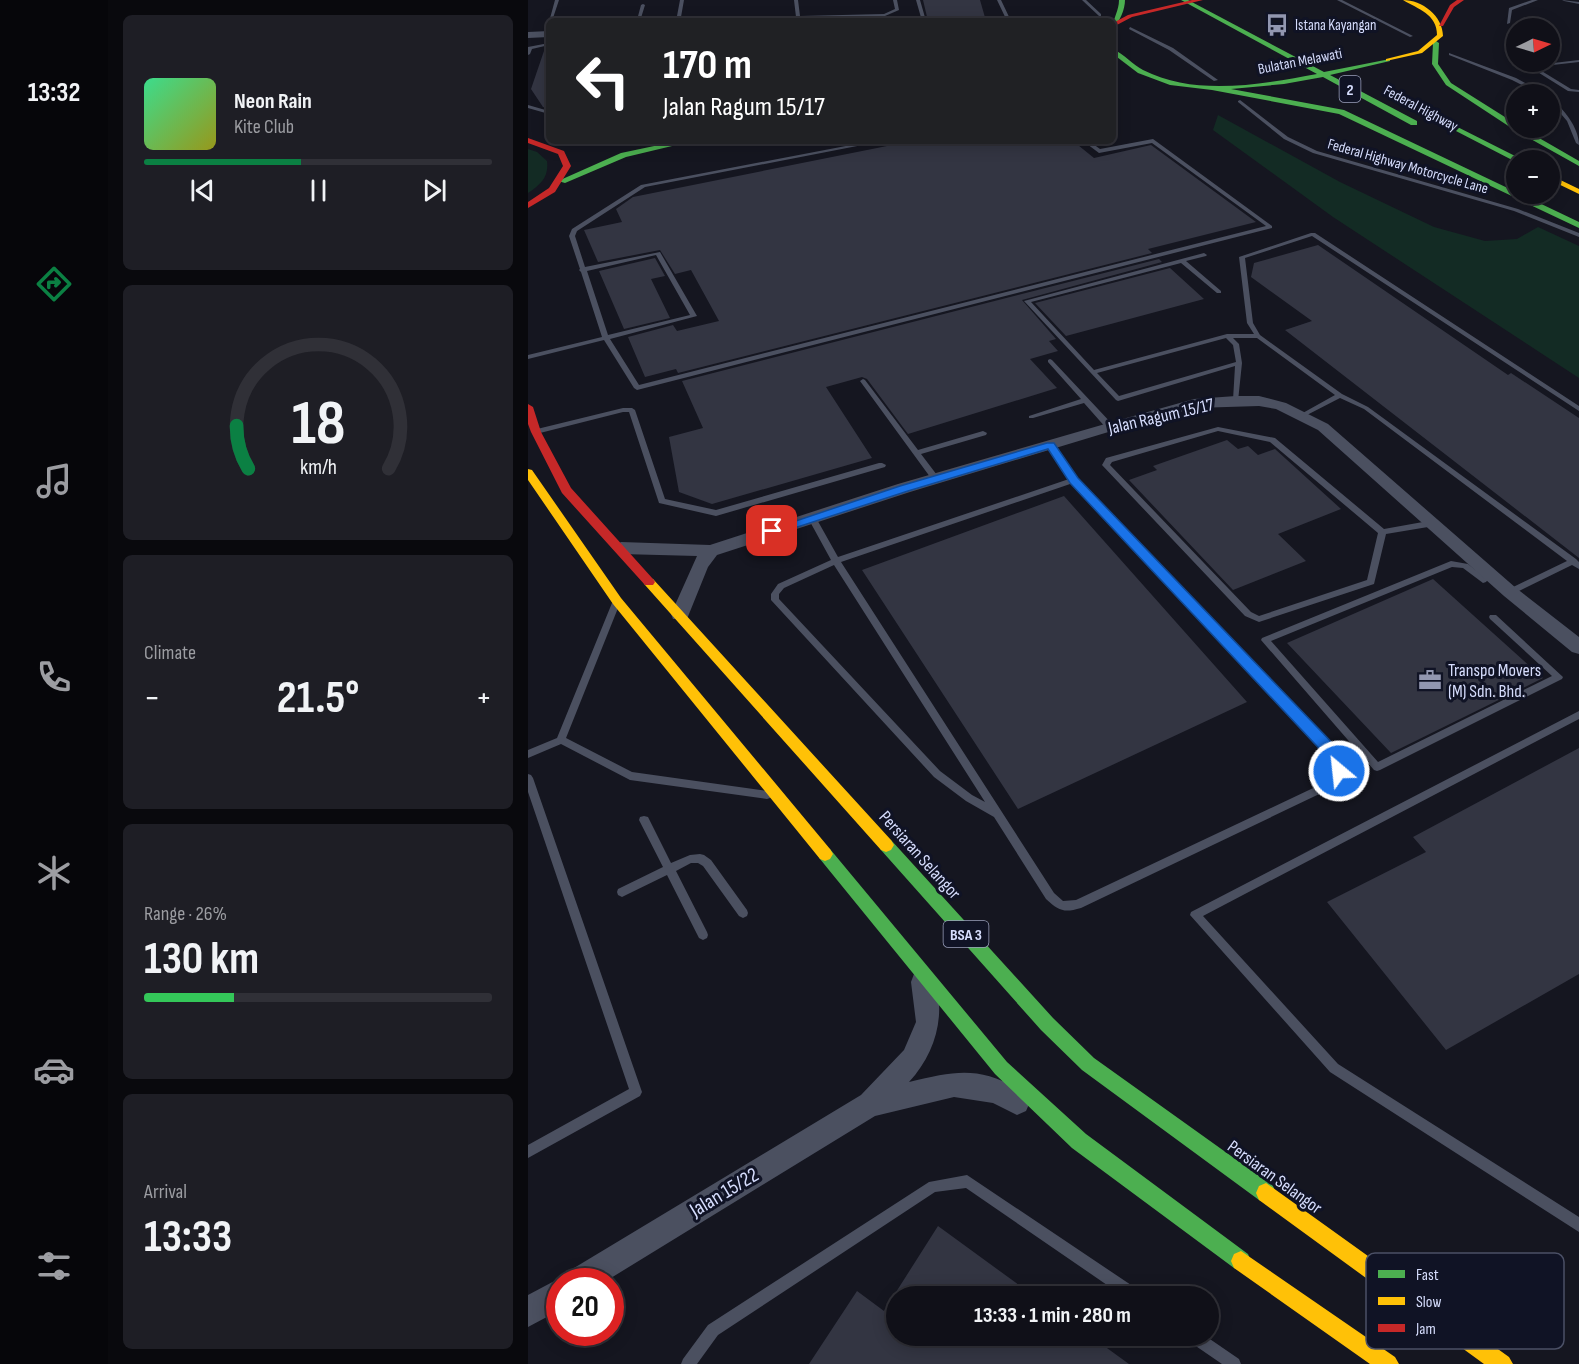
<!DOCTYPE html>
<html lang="en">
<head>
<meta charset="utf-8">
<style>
	:root { --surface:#101018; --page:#1e1e25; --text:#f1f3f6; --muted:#9c9da2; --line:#303037; --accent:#0b8043 }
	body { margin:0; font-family:"Sofia Sans Condensed",sans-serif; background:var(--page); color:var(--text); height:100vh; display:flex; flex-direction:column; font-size:22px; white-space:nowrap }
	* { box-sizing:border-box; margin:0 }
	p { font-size:20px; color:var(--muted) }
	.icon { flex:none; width:33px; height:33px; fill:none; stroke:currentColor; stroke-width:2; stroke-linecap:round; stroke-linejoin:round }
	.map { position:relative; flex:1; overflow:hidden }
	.drawer { display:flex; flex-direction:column; gap:15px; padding:15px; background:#09090d; width:420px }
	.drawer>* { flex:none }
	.top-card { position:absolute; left:18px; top:18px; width:570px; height:126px; border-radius:9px; box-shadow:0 3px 15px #0003,0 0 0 2px var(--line); background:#202124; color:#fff; overflow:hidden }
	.needle { width:39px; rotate:85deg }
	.controls { position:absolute; left:978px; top:18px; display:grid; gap:12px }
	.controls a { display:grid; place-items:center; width:54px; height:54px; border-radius:50%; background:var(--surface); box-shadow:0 3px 15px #0003,0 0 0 2px var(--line); font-size:30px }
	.speed { position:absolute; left:18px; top:1268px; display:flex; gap:12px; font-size:30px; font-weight:700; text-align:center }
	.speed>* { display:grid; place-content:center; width:78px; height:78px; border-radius:50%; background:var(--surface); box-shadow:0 3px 15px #0003,0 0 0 2px var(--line); line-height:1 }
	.speed .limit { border:9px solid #d22; background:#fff; color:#111 }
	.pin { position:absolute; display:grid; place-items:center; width:51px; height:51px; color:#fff; margin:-26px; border-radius:12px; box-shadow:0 3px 9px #0006 }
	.me { position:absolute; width:66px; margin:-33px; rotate:332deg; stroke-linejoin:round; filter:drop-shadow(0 0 4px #0008) }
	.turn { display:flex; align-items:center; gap:21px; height:126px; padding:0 18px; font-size:27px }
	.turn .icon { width:78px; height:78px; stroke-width:2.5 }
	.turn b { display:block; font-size:42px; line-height:51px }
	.big { font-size:45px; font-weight:700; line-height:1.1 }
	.drawer .tile { flex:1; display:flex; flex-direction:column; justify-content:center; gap:9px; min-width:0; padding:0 21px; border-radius:9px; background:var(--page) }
	.drawer .dial { align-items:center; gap:0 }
	.dial svg { height:156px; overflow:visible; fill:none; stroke:var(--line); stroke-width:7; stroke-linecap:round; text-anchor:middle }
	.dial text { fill:var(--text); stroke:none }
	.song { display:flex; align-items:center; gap:18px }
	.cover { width:72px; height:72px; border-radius:9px; background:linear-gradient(135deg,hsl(150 70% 55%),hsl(60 70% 35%)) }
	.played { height:6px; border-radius:3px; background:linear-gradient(90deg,var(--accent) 45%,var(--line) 45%) }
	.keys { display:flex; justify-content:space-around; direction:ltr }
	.heat { display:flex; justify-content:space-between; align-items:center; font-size:33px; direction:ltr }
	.charge { height:9px; border-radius:4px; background:linear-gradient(90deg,#34c759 26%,var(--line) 0) }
	.trip { position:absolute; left:358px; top:1286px; width:333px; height:60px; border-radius:30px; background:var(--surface); box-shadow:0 3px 15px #0003,0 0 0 2px var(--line); font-weight:700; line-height:60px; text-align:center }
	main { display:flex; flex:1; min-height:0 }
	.tab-bar { display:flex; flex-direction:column; width:108px; justify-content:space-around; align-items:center; background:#06060a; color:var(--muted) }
	.tab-bar .icon { width:42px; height:42px }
	.tab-bar .selected { color:var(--accent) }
	.tab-bar b { font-size:27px; color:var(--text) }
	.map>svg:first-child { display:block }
	.green { fill:#132b24 }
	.building { fill:#333542 }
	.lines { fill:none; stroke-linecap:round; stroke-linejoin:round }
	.lane { fill:#4b5060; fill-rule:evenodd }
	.street { fill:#4b5060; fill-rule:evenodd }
	.fast { fill:#4caf50; fill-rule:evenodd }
	.slow { fill:#ffc107; fill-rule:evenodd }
	.jam { fill:#c62828; fill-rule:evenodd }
	.route { fill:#1a73e8; stroke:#114b97; stroke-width:1.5 }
	.labels { text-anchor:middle; stroke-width:6; stroke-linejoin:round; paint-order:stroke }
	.far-poi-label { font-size:15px; fill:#d6ddfd; stroke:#101325; text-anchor:start }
	.far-street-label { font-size:15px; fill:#d6ddfd; stroke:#101325 }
	.shield { fill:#101325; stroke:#9ba0bc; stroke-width:1.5 }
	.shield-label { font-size:16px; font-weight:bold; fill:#d6ddfd }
	.street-label { font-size:18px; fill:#d6ddfd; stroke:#101325 }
	.poi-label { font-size:18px; fill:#d6ddfd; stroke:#101325; text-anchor:start }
	.near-street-label { font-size:21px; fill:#d6ddfd; stroke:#101325 }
	.key { fill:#101325; stroke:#4b5066; stroke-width:1.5 }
	.key-label { font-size:16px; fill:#d6ddfd }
</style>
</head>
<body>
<main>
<nav class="tab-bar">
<b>13:32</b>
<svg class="icon selected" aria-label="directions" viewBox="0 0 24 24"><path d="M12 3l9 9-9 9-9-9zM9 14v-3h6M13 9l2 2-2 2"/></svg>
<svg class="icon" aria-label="music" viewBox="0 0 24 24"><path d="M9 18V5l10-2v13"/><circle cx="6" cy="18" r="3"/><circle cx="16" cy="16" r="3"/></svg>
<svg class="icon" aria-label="phone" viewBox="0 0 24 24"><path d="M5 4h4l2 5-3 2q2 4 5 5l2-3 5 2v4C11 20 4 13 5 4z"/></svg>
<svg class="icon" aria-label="climate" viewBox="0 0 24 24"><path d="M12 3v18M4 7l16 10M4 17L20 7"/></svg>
<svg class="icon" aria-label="car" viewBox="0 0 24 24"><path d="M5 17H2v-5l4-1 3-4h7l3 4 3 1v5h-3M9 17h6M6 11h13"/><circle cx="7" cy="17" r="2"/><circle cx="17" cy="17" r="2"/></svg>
<svg class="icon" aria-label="filters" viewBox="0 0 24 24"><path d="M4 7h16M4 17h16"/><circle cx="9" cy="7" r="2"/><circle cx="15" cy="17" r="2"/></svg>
</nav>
<section class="drawer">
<div class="tile">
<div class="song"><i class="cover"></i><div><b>Neon Rain</b><p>Kite Club</p></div></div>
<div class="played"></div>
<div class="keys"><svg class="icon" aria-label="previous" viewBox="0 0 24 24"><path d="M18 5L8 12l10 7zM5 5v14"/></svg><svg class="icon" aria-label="pause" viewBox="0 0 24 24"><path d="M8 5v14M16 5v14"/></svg><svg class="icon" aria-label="next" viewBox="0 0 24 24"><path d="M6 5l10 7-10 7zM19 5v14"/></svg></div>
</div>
<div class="tile dial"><svg viewBox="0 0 100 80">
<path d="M14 69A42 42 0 1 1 86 69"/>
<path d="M14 69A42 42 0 0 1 8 47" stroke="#0b8043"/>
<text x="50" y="56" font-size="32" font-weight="700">18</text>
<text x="50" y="72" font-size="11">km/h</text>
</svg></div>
<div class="tile"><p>Climate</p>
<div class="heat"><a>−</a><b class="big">21.5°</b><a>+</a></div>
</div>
<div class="tile"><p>Range · 26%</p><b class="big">130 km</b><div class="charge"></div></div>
<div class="tile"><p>Arrival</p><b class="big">13:33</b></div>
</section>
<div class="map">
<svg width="1051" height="1364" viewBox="0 0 1051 1364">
	<rect width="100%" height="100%" fill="#151620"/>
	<path class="green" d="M690 115 812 182 906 227 957 241 989 239 1010 227 1051 246V378L805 217 685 130Z
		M0 149 9 152 19 161C21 177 13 184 0 193Z"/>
	<path class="building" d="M395 0H452L458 21H400Z
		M21 47V109L15 107 3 89 17 48Z
		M384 141H545L566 158 623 145 728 222 620 249 624 253 150 373 148 369 117 377 100 337 145 325 149 331 191 321 163 270 147 274 132 250 70 262 56 230 94 222 88 209 105 197Z
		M790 245 980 375 983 373 1051 418V558L757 330 784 321 723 277 726 263Z
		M127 258 137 276 123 279 142 318 96 329 71 271Z
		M631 259 634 262 494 300 528 339 521 341 530 351 502 359 529 388 380 434 339 379 334 377 298 387 344 458 184 504 151 492 141 437 175 428 154 381Z
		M642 268 676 299 538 336 507 303Z
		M699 440 710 449 720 446 730 455 747 449 813 509 750 534 778 561 705 590 601 480 629 470 625 466Z
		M536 496 719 702 490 809 334 570Z
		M905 579 1015 678 863 753 759 643Z
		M1051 748V974L918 1050 799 902 898 852 885 837Z
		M410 1226 506 1296H369V1335H561L601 1364H281L329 1291 356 1311Z"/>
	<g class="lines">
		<path class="lane" d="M27 0H31L24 21 21 22Z
			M152 0H156L153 17 151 18 112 21H59L61 20H109L113 5 115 4 117 5 113 18 149 16Z
			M266 0H270L272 16 356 14 367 9 365 0H369L371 10 357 16 270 18 268 17Z
			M388 0H392L398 21H394Z
			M469 0H473L483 21H479Z
			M554 0H558L573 14V16H571Z
			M809 0H814L885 36 882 37Z
			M1004 0H1010L984 10 982 23 979 24 981 8Z
			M1034 0 1051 2V4L1036 1Z
			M602 27 645 48 690 80 686 81 641 50 601 29Z
			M21 43V45L4 49 2 54 0 55V47Z
			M921 53 988 78 1017 94H1012L984 80 921 55Z
			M1051 60V62L1007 67 1043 89 1051 90V92L1040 91 1000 66Z
			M1022 98C1035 108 1051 127 1051 145L1048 143 1039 121 1022 101Z
			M712 100 760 137 789 151 990 209 1051 233V237L986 211 785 153 756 139 710 102V101Z
			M0 105 21 111V114L0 108Z
			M625 139 744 226V228L109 390 106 388 76 340 0 359V355L74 337 53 272 51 270 52 269 41 236 44 229 113 185 344 141H355L117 187 49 231 47 236 57 267 132 252 169 316 82 339 111 385 738 226 624 143 571 153 555 141H561L572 149ZM128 255 162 315 80 335 59 271Z
			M783 233H787L1051 406V411L784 236 717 258 725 323 732 335 814 394 840 407 1048 559 1051 562V569L1044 565 985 594H979L978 592 979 590 1039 561 836 409 812 398 777 416H773V414L807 395 729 338H705L711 344 714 363 710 401 708 402 705 400 707 366 590 401 588 400 496 301 676 253 679 255 678 256 658 261 693 291V293H689L653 263 503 302 566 370 699 334H726L719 323 711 257ZM698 338 705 345 708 362 591 396 569 373Z
			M522 359 524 360 585 425V429H579L556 403 505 418H501V416L553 399 520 362V360Z
			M335 379 337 380 390 450 455 431 459 433 458 435 393 454 412 479 411 481H405L332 381Z
			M95 408H104L107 410 137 499 188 510 351 463H354L358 465 357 467 188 516 131 503 101 412H95L8 434 4 432 5 430Z
			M690 427 747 438 856 529 906 520 910 523 906 526 858 534 846 584 734 621 731 622 717 616 574 465 578 458ZM690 431 742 442 850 533 839 580 731 616 723 612 582 465 584 462Z
			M519 443H525L549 478 809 752 816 771 806 787 553 908C536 913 531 911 518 899L466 817 438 801 406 777 243 600V594L250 584 303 560 280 518 281 516H287L310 557 541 479 518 445ZM545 483 802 757 806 771 800 781 548 900 535 901 526 893 313 562ZM306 565 457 802 444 795 412 771 251 599V594L256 588Z
			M923 561 940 564 954 575 961 570 965 573 958 582 955 583 935 568 924 567 743 641 850 762 1024 676 962 619 961 617 962 615H968L1035 677 1034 679 852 770 849 771 846 770 733 640 734 638Z
			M88 600 92 603 38 738 104 772 239 791 242 792 244 795 242 798 239 799 102 780 33 744 0 758V750L29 738 84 603Z
			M1051 711V719L675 916 810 1064 1051 1217V1232L802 1072 662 915 663 912Z
			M0 774 3 775 5 778 114 1092 112 1096 0 1158V1145L101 1089 0 792Z
			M116 816 120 817 143 863 162 855 172 854 176 855 183 860 219 910 220 913 219 916 215 918 211 916 175 866 170 863H163L148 871 179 932 180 935 179 938 175 940 171 938 139 875 98 895 94 897 90 895 89 892 90 889 135 867 111 820 112 817Z
			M439 1175 612 1291 614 1296H595L438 1188 407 1192 190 1335 169 1364H153L155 1359 180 1325 401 1182Z
			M657 1335H676L711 1359 713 1364H694L659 1340Z"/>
		<path class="street" d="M21 31V37L0 38V32Z
			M708 396H731L758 403 800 424 988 588 1051 637V654L1044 652 976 596 790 430 748 409 731 406 667 408 587 430 382 492 189 555 180 567 161 614 159 619H145L143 614 169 556 93 554 84 548 93 542 182 545 370 484 577 424 666 399Z
			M395 971 404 974C420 1011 408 1053 381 1082 431 1070 452 1066 498 1093L502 1102 498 1111 489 1115 465 1103 426 1097 347 1116 78 1281H32V1310L0 1327V1295L32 1278 37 1280 41 1271 333 1095 376 1050 388 1022 383 982 386 974Z"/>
		<path class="fast" d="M591 0H597C597 9 592 22 585 27 585 18 591 11 591 0Z
			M653 0H660L796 72 862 59V61L802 75 889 121V125H883L795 77 756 84 703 89 816 110 1051 222V228L811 114 684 90 642 85 610 73 585 54V49C596 54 605 65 615 70 668 97 734 84 789 74Z
			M908 41 911 43 910 64 923 83 988 124V128H994L1051 161V166L985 129 918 85 904 64 905 43Z
			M866 97H870L995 160 988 162 866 99Z
			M150 141H165L98 157 37 183 30 181 93 153Z
			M358 838 363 840 525 1018 566 1058 745 1186 748 1193 745 1200 738 1203 731 1200 554 1070 513 1030 353 850 350 845 353 840Z
			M297 847 302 849 479 1062 558 1134 720 1254 723 1261 720 1268 713 1271 706 1268 544 1148 467 1074 292 859 289 854 292 849Z"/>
		<path class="slow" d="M875 0C894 0 915 16 915 36L894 53 858 61V59L890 51 909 35C909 14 890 9 875 0Z
			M1022 175 1051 189V194L1022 180Z
			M0 469 4 470 93 598 302 849 305 854 302 859 297 861 292 859 85 604 0 480Z
			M121 578 125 579 363 840 366 845 363 850 358 852 353 850 117 585 115 582 117 579Z
			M738 1183 981 1357 985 1364H956L731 1200 728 1193 731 1186Z
			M713 1251 867 1357 871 1364H842L706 1268 703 1261 706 1254Z"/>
		<path class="jam" d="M664 0H675L604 17 585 27V23L600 15Z
			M929 0H936L926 7 915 26H911L922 5Z
			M0 138 36 151 43 166 27 192 0 208V202L21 188 35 166 30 154 0 143Z
			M0 404 5 407 13 432 43 488 125 579 127 582 125 585H117L34 493 3 432 0 424Z"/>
	</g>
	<path class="route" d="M519 443H526L550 478 812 751 819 771 816 776H806L800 758 542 483 520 449 380 491 248 534H239L238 531 372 486Z"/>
	<defs>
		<g id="bus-bare" transform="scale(1.8)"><path d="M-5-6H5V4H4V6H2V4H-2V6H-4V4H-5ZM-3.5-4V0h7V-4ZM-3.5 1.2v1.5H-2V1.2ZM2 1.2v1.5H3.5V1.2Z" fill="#9297b0" stroke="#101325" stroke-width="2.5" paint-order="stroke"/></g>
		<g id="office-bare" transform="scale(1.8)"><path d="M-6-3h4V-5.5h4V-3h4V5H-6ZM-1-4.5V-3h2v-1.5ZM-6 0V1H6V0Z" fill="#9297b0" stroke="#101325" stroke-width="2.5" paint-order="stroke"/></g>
	</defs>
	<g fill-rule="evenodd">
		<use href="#bus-bare" x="749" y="25"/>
		<use href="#office-bare" x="902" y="680"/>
	</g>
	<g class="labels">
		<g class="far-poi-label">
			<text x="767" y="30">Istana Kayangan</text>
		</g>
		<g class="far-street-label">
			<text transform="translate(772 61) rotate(-11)" y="5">Bulatan Melawati</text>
			<text transform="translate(893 108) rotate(28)" y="5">Federal Highway</text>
			<text transform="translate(880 166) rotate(16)" y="5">Federal Highway Motorcycle Lane</text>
		</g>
		<g class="shield">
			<rect x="811.5" y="76" width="21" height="26" rx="4.5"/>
			<rect x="415.5" y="921" width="45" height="26" rx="4.5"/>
		</g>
		<g class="shield-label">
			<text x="822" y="95">2</text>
			<text x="438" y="940">BSA 3</text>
		</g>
		<g class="street-label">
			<text transform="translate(633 416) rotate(-13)" y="6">Jalan Ragum 15/17</text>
			<text transform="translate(392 855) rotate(48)" y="6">Persiaran Selangor</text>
			<text transform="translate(747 1177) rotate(36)" y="6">Persiaran Selangor</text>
		</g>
		<g class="poi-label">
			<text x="920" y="676">Transpo Movers<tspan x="920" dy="21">(M) Sdn. Bhd.</tspan></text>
		</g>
		<g class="near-street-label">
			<text transform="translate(196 1192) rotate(-31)" y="7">Jalan 15/22</text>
		</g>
	</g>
	<rect x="838" y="1253" width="198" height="96" rx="9" class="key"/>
	<rect x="850" y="1270" width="27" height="8" fill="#4caf50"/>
	<rect x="850" y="1297" width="27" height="8" fill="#ffc107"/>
	<rect x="850" y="1324" width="27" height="8" fill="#c62828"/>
	<g class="key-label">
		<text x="888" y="1280">Fast</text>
		<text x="888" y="1307">Slow</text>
		<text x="888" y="1334">Jam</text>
	</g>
</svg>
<div class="controls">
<a><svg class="needle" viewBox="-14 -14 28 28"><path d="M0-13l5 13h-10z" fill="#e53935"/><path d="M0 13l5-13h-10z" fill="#9c9da2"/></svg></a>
<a>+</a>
<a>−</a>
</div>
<div class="speed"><div class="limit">20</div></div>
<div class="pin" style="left:244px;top:531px;background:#d93025"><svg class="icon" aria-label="arrive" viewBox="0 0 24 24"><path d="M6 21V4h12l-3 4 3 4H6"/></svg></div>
<svg class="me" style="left:811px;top:771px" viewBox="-20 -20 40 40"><circle r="17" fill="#1a73e8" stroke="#fff" stroke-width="3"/><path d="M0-11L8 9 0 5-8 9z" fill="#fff"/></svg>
<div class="trip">13:33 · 1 min · 280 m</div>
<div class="top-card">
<div class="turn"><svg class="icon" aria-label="left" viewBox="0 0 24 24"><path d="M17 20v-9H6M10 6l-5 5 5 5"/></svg><div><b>170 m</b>Jalan Ragum 15/17</div></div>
</div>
</div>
</main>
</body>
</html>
